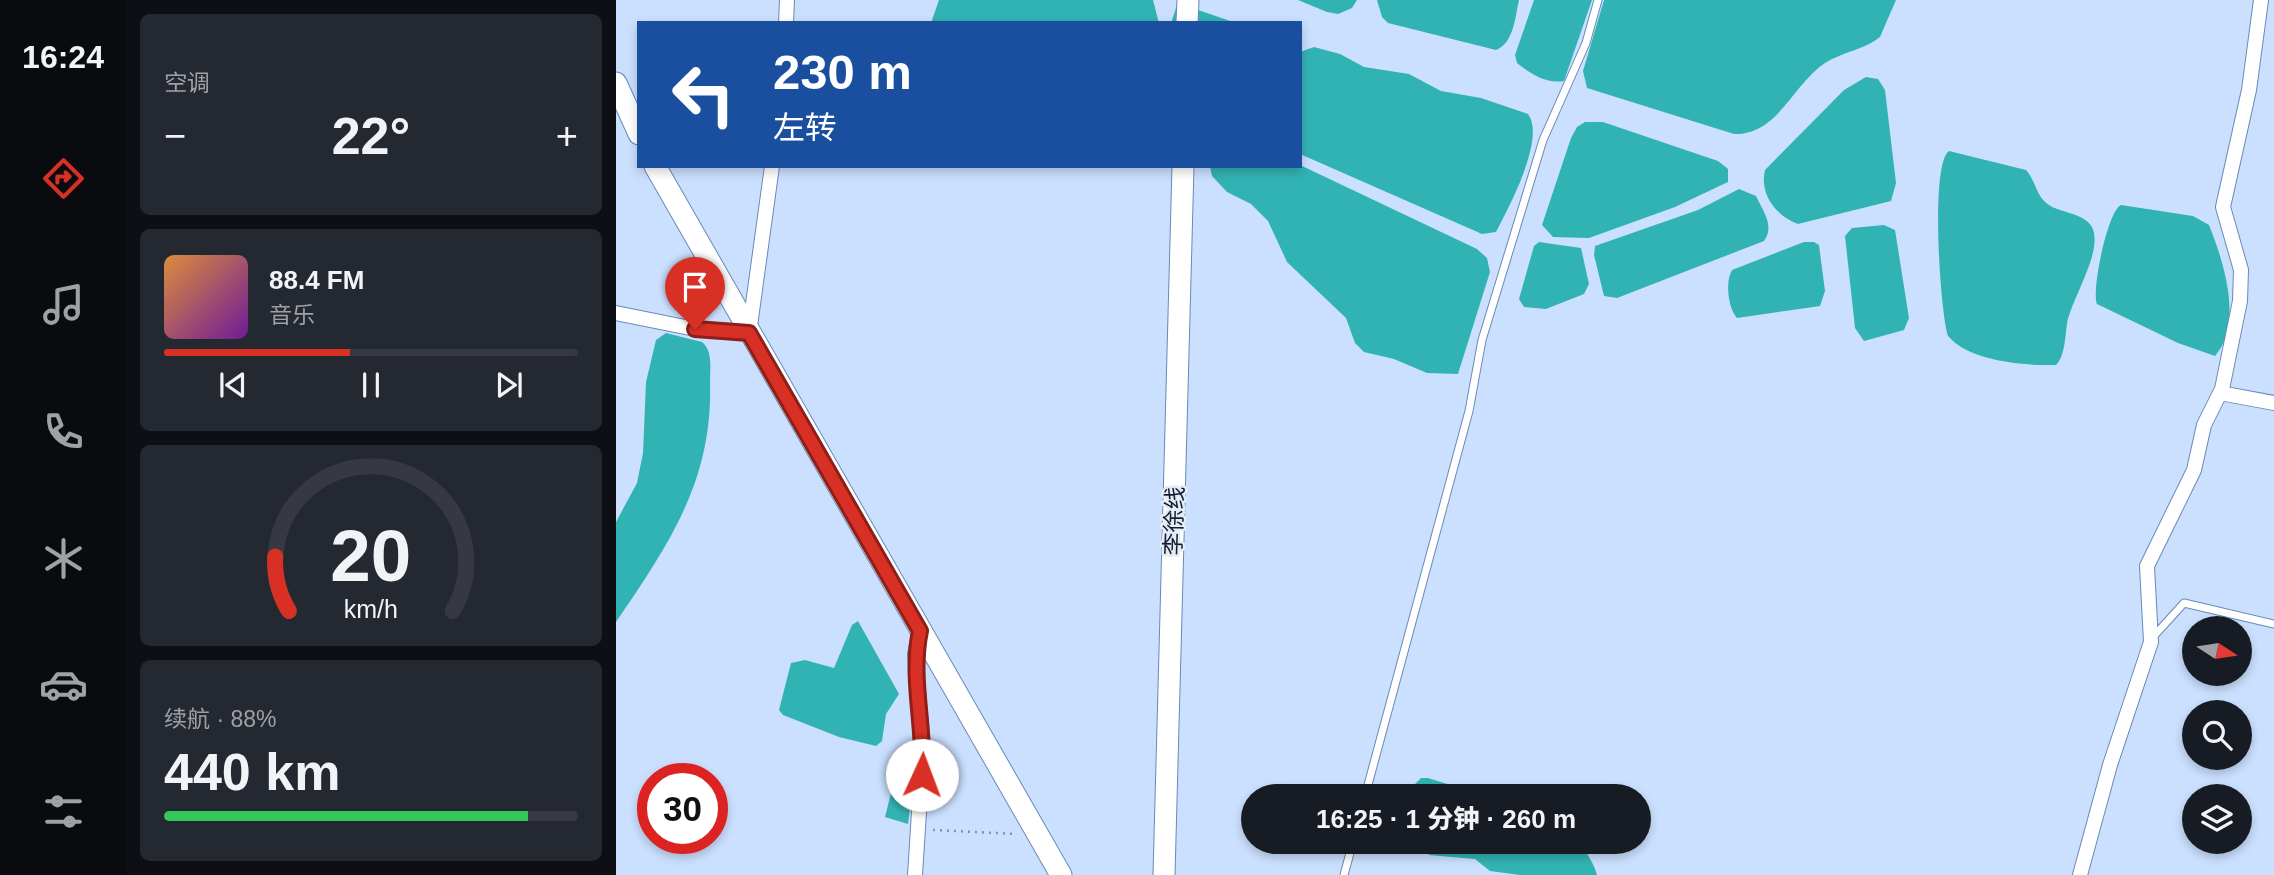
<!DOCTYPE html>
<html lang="zh">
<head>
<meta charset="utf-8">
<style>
	:root { --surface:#171b24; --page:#242831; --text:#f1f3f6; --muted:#9ea1a6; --line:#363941; --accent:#d93025 }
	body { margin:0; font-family:Arial,"Noto Sans SC",sans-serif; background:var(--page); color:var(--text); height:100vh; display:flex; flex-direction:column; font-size:26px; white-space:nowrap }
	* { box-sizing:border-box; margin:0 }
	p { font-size:23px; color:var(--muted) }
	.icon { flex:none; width:38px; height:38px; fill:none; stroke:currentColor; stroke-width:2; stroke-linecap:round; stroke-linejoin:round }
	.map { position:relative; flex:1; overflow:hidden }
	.details { display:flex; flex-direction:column; gap:14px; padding:14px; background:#0d0f14; width:490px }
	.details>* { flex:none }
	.top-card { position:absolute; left:21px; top:21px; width:665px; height:147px; border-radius:0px; box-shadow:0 4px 10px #0003; background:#1a4fa0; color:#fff; overflow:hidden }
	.needle { width:46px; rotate:102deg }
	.buttons { position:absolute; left:1566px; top:616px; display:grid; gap:14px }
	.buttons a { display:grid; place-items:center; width:70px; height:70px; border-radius:50%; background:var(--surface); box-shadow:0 4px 10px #0003; font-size:35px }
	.speed { position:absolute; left:21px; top:763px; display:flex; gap:14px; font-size:35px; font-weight:700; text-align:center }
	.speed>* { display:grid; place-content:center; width:91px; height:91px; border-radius:50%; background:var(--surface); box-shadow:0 4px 10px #0003; line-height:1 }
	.speed .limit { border:10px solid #d22; background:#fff; color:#111 }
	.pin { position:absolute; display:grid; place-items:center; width:60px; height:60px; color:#fff; margin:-72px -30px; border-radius:50% 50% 50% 0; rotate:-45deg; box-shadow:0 0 7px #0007 }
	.pin .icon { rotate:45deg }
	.me { position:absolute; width:77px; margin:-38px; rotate:2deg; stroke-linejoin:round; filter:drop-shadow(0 0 5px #0008) }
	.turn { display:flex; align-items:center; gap:24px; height:147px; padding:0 21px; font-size:32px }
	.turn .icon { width:91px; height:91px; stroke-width:2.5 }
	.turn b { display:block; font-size:49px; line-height:60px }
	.big { font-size:52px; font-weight:800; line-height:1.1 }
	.details .widget { flex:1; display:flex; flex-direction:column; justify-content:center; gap:10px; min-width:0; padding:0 24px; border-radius:10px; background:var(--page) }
	.details .dial { align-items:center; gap:0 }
	.dial svg { height:182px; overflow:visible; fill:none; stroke:var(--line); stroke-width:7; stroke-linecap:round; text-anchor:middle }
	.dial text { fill:var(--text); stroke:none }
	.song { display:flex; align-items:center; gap:21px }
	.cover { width:84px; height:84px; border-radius:10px; background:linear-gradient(135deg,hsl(30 70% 55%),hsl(280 70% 35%)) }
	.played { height:7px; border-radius:4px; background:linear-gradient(90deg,var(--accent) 45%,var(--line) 45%) }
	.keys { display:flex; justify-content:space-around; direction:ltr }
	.heat { display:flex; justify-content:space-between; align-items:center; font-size:38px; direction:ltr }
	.charge { height:10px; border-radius:5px; background:linear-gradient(90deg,#34c759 88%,var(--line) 0) }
	.trip { position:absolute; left:625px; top:784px; width:410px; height:70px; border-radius:35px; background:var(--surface); box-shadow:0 4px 10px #0003; font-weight:800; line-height:70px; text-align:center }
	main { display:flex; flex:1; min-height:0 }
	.tab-bar { display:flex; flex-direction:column; width:126px; justify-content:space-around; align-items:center; background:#090b0e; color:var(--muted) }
	.tab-bar .icon { width:49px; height:49px }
	.tab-bar .selected { color:var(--accent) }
	.tab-bar b { font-size:32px; color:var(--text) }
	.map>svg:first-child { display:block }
	.water { fill:#32b3b3 }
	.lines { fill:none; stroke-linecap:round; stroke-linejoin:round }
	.lane-casing { stroke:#678ab6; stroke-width:9 }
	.street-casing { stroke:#678ab6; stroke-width:16 }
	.secondary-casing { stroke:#678ab6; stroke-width:23 }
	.path { stroke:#8194ad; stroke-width:2.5; stroke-dasharray:2 5; stroke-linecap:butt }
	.lane { stroke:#fff; stroke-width:7 }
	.street { stroke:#fff; stroke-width:14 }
	.secondary { stroke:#fff; stroke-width:21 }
	.route-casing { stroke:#8d1f18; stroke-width:18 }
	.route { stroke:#d93025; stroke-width:12 }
	.labels { text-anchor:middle; stroke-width:5; stroke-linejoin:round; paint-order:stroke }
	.street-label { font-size:23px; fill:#121f31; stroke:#e5ecf6 }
</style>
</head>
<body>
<main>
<nav class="tab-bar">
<b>16:24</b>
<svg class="icon selected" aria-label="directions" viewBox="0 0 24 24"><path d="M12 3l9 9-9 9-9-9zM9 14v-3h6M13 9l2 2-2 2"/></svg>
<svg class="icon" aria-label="music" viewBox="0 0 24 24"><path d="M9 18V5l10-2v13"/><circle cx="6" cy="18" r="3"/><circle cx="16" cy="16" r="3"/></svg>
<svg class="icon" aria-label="phone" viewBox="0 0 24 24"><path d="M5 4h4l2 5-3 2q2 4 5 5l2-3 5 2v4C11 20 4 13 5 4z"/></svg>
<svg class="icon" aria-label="climate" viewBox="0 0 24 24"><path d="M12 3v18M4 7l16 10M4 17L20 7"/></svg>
<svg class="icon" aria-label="car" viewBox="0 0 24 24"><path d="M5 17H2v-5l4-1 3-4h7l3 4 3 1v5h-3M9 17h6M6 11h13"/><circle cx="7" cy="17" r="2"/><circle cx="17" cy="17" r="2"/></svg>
<svg class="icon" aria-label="filters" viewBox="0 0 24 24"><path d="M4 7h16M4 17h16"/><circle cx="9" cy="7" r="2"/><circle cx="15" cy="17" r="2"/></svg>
</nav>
<section class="details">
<div class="widget"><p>空调</p>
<div class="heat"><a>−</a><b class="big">22°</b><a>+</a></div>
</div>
<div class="widget">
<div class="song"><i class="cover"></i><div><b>88.4 FM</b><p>音乐</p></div></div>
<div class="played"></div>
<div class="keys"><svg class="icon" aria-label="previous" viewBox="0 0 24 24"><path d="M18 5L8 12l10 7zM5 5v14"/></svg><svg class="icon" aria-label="pause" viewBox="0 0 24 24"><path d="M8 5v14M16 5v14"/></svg><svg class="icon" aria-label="next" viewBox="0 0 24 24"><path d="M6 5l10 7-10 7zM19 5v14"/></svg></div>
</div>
<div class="widget dial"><svg viewBox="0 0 100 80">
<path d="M14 69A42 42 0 1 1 86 69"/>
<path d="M14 69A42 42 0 0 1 8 45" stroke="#d93025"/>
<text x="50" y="56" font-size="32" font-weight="700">20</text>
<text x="50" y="72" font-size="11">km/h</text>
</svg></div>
<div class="widget"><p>续航 · 88%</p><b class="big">440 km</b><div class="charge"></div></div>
</section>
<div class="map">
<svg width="1658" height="875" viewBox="0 0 1658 875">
	<rect width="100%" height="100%" fill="#cae0fe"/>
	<path class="water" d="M323 0H537L543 23H315Z
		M682 0H741L736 8 722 14 711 12Z
		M761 0H903C899 17 898 43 880 50L772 23 766 17Z
		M918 0H976L948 81C930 84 915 74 901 63L899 55Z
		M988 0H1280L1264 37C1248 50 1226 52 1209 63 1176 85 1162 135 1118 134L971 88 967 71Z
		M565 4 620 23H555L561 5Z
		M698 47 724 54 748 67 793 74 825 91 865 98 912 114C930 138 893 207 880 232L866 234 684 154V52Z
		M1250 77 1262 79 1269 90 1280 183 1275 201 1182 224C1160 216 1143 194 1149 170L1228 90Z
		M969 122H987L1102 161 1112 169V182L1059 207 973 238 937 237 926 225 955 138 961 127Z
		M1333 151 1410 170C1420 181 1420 197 1433 205 1445 213 1468 213 1476 227 1488 251 1455 299 1451 324 1449 337 1449 356 1440 365 1408 366 1353 361 1332 336 1324 311 1314 164 1333 151Z
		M684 165 861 249 871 258 874 272 842 374 811 373 778 359 748 352 739 343 730 318 671 262 652 221 635 204 611 192 596 176 594 167Z
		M1123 189 1140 196C1147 211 1159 226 1148 241L1001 298 988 296 978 255 979 246 1082 210Z
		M1505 205 1577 216 1593 225C1607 260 1628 323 1599 356L1562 343 1481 304C1475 291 1492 210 1505 205Z
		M1268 225 1279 230 1293 318 1288 330 1248 341 1239 328 1229 236 1236 228Z
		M923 242 965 248 973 284 968 294 930 309 908 307 903 299 918 246Z
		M1188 242H1198L1203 245 1209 291 1204 306 1121 318C1112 308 1109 282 1116 270Z
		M50 333 86 342C97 351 94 368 94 382 97 481 53 544 0 622V522L21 483 27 453 30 382 40 340Z
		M242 621 283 694 270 714 266 741 260 746 223 737 167 715 163 710 175 663 189 660 218 668 236 625Z
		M283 761 299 770 292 824 269 817Z
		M805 778H812L870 796H794L796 787Z
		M802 842H966C970 855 978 862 981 875H904L874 871 859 859 813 855Z"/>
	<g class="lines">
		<g class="lane-casing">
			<path id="lane" d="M1537 637 1568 603 1658 624
				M749 796 853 411 866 340 927 140 970 43 982 0
				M728 875 737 842"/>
		</g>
		<g class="street-casing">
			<path id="street" d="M170 23 171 0
				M0 313 79 329 133 333 156 166
				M1604 393 1658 403
				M299 875 307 749 299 654 304 631
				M1464 875 1494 765 1535 642 1531 566 1578 470 1588 425 1606 389 1624 301 1625 270 1607 207 1633 90 1645 0"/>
		</g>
		<g class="secondary-casing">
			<path id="secondary" d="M571 23 572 0
				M0 83 23 134
				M39 166 445 875
				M548 875 567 166"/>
		</g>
		<path class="path" d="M317 830 401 834"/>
		<use href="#lane" class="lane"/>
		<use href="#street" class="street"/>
		<use href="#secondary" class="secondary"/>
	</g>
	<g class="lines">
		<g class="route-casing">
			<path id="route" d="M79 329 133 333 304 631C294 678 309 727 306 775"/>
		</g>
		<use href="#route" class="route"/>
	</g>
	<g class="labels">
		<g class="street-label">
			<text transform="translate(558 521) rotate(-88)" y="8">李徐线</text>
		</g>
	</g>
</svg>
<div class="buttons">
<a><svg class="needle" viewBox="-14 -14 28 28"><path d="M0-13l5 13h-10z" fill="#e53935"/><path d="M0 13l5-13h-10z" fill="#9ea1a6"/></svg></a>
<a><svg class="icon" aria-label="search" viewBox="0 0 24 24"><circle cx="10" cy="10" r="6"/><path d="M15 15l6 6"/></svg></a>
<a><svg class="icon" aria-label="layers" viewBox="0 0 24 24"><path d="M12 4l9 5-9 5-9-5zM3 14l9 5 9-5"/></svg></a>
</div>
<div class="speed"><div class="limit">30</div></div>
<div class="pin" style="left:79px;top:329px;background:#d93025"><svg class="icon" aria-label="arrive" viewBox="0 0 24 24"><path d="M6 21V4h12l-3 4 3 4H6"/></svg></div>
<svg class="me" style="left:306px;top:775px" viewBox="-20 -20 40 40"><circle r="19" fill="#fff"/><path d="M0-13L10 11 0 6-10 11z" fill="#d93025"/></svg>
<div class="trip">16:25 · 1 分钟 · 260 m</div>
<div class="top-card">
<div class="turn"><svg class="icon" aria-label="left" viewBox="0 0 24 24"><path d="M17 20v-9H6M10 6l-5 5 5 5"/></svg><div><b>230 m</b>左转</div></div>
</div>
</div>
</main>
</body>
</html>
